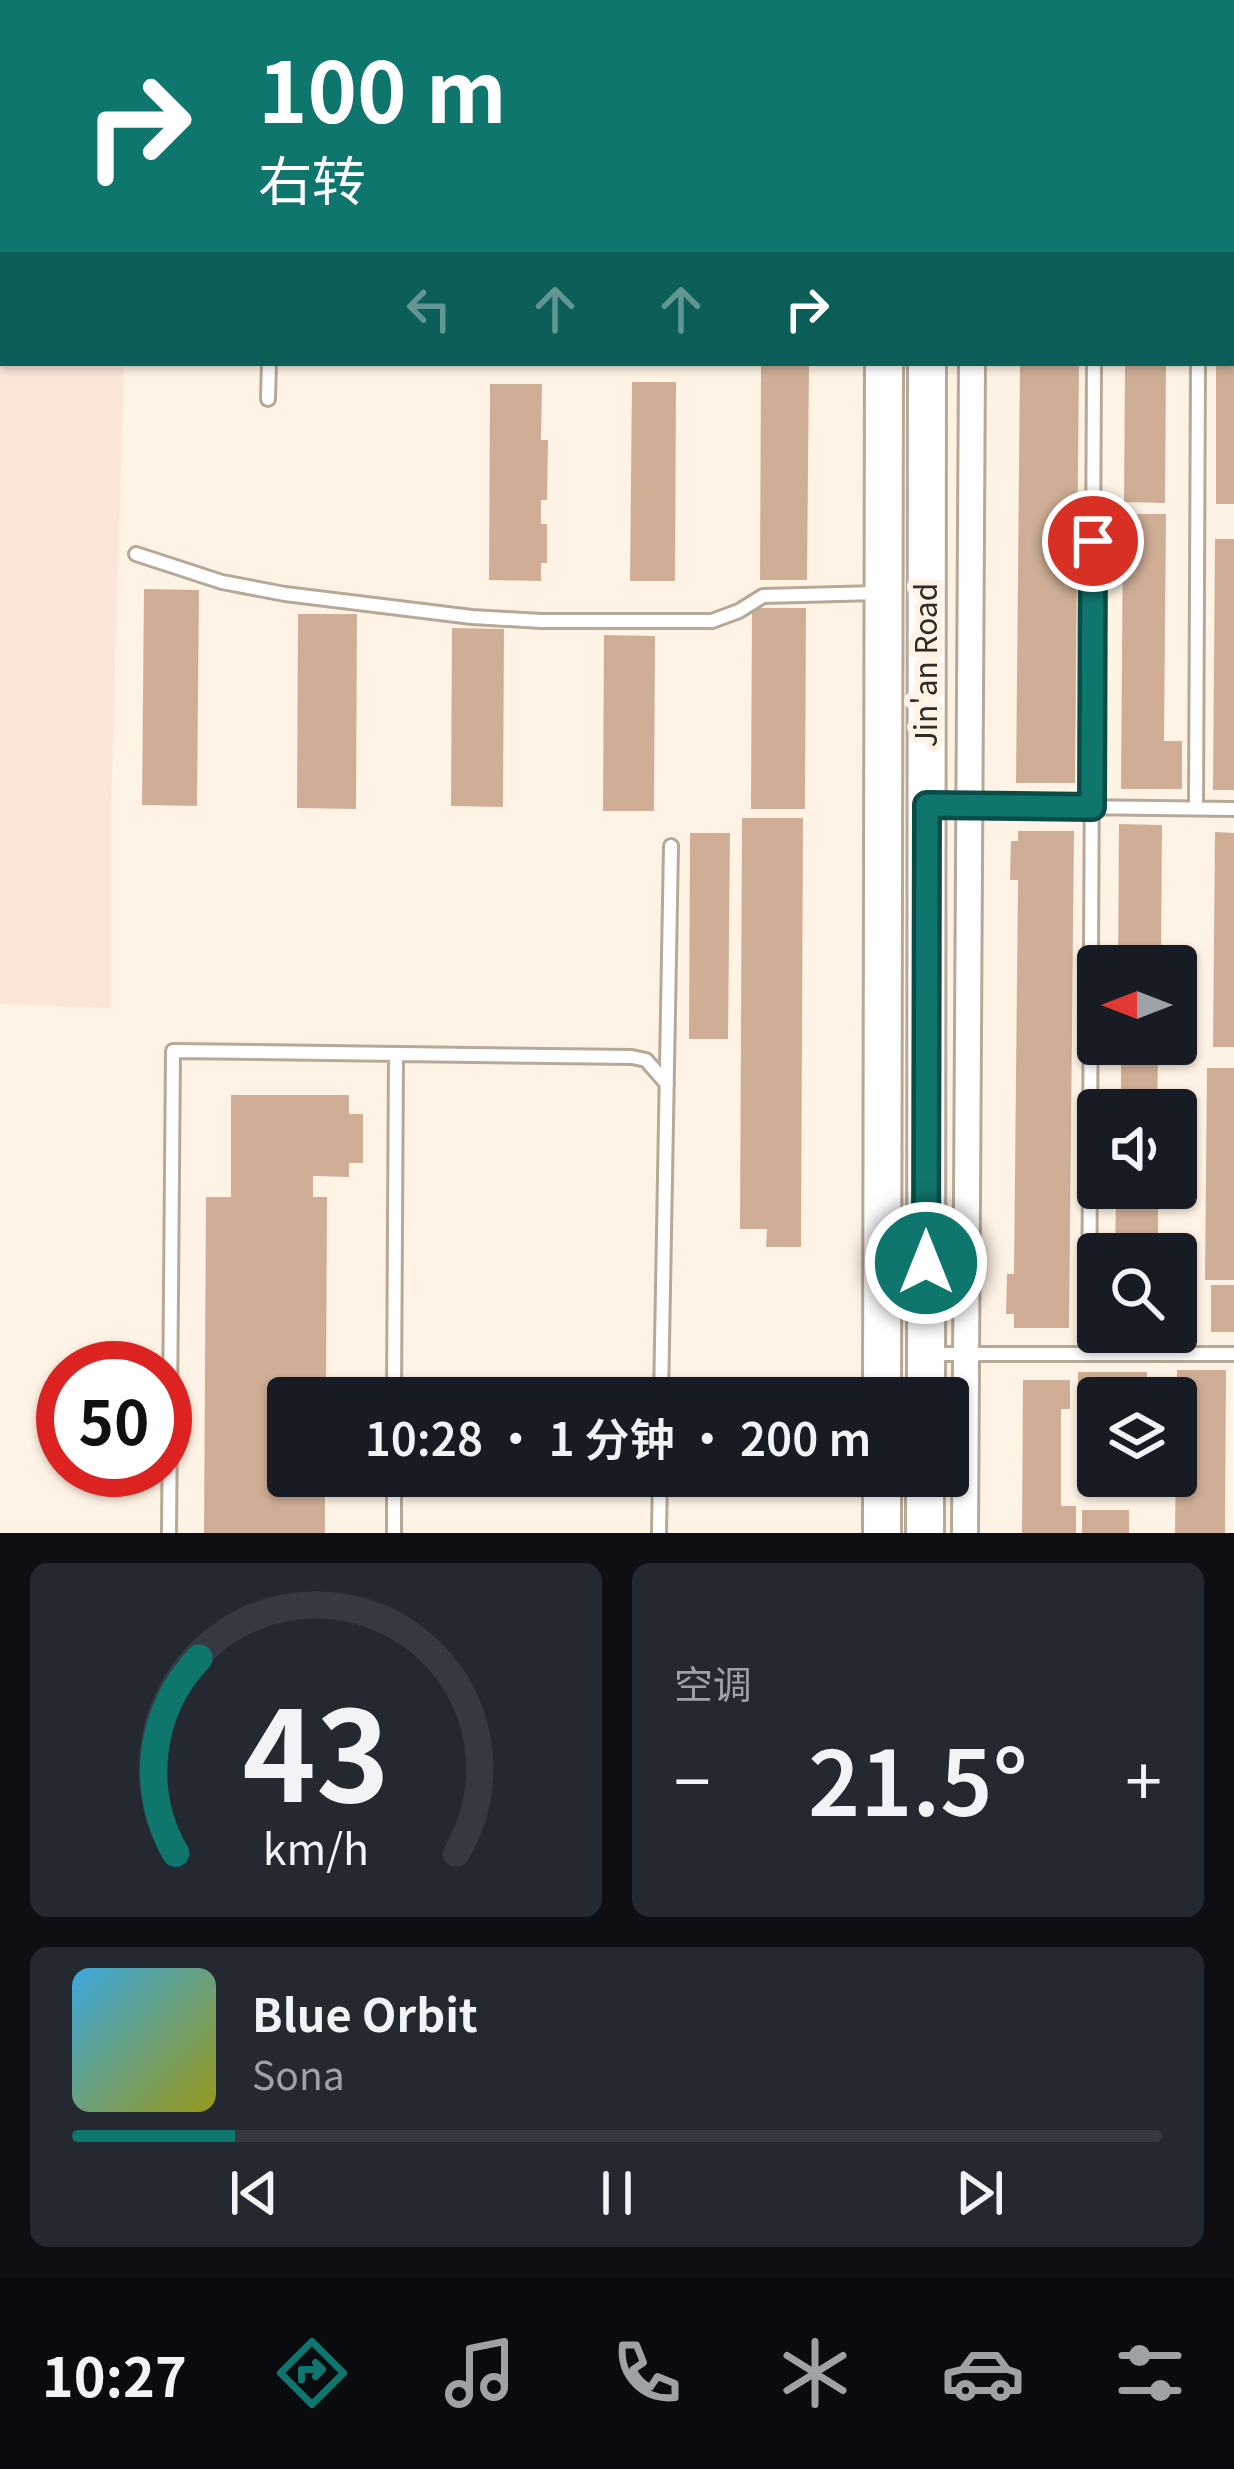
<!DOCTYPE html>
<html lang="zh">
<head>
<meta charset="utf-8">
<style>
	:root { --surface:#171b24; --page:#242831; --text:#f1f3f6; --muted:#9ea1a6; --line:#363941; --accent:#0f766e }
	body { margin:0; font-family:Georgia,"Noto Sans SC",serif; background:var(--page); color:var(--text); height:100vh; display:flex; flex-direction:column; font-size:45px; white-space:nowrap }
	* { box-sizing:border-box; margin:0 }
	p { font-size:39px; color:var(--muted) }
	.icon { flex:none; width:66px; height:66px; fill:none; stroke:currentColor; stroke-width:2; stroke-linecap:round; stroke-linejoin:round }
	.map { position:relative; height:1533px; overflow:hidden }
	.sheet { display:flex; flex-direction:column; gap:30px; padding:30px; background:#0d0f14; flex:1 }
	.sheet>* { flex:none }
	.hud { position:absolute; left:0px; top:0px; width:1236px; height:366px; box-shadow:0 3px 9px #0004; background:#0f766e; color:#fff; overflow:hidden }
	.needle { width:78px; rotate:270deg }
	.tools { position:absolute; left:1077px; top:945px; display:grid; gap:24px }
	.tools a { display:grid; place-items:center; width:120px; height:120px; border-radius:12px; background:var(--surface); box-shadow:0 3px 9px #0004; font-size:60px }
	.speed { position:absolute; left:36px; top:1341px; display:flex; gap:24px; font-size:60px; font-weight:700; text-align:center }
	.speed>* { display:grid; place-content:center; width:156px; height:156px; border-radius:50%; background:var(--surface); box-shadow:0 3px 9px #0004; line-height:1 }
	.speed .limit { border:18px solid #d22; background:#fff; color:#111 }
	.pin { position:absolute; display:grid; place-items:center; width:102px; height:102px; color:#fff; margin:-51px; border:6px solid #fff; border-radius:50%; box-shadow:0 3px 12px #0007 }
	.me { position:absolute; width:132px; margin:-66px; rotate:0deg; stroke-linejoin:round; filter:drop-shadow(0 0 9px #0008) }
	.turn { display:flex; align-items:center; gap:42px; height:252px; padding:0 60px; font-size:54px }
	.turn .icon { width:156px; height:156px; stroke-width:2.5 }
	.turn b { display:block; font-size:84px; line-height:102px }
	.lanes { display:flex; align-items:center; height:114px; padding:0 60px; background:#0003; justify-content:center; gap:60px; direction:ltr }
	.lanes .off { opacity:.35 }
	.big { font-size:90px; font-weight:600; line-height:1.1 }
	.sheet .widget { flex:1; display:flex; flex-direction:column; justify-content:center; gap:18px; min-width:0; padding:0 42px; border-radius:18px; background:var(--page) }
	.sheet .dial { align-items:center; gap:0 }
	.dial svg { height:312px; overflow:visible; fill:none; stroke:var(--line); stroke-width:7; stroke-linecap:round; text-anchor:middle }
	.dial text { fill:var(--text); stroke:none }
	.song { display:flex; align-items:center; gap:36px }
	.cover { width:144px; height:144px; border-radius:18px; background:linear-gradient(135deg,hsl(200 70% 55%),hsl(60 70% 35%)) }
	.played { height:12px; border-radius:6px; background:linear-gradient(90deg,var(--accent) 15%,var(--line) 15%) }
	.keys { display:flex; justify-content:space-around; direction:ltr }
	.heat { display:flex; justify-content:space-between; align-items:center; font-size:66px; direction:ltr }
	.sheet .tiles { flex:1; display:grid; gap:30px; grid-template-columns:1fr 1fr }
	.widget:last-child { grid-column:span 2 }
	.trip { position:absolute; left:267px; top:1377px; width:702px; height:120px; border-radius:12px; background:var(--surface); box-shadow:0 3px 9px #0004; font-weight:600; line-height:120px; text-align:center }
	.dock { display:flex; height:192px; justify-content:space-around; align-items:center; background:#090b0e; color:var(--muted) }
	.dock .icon { width:84px; height:84px }
	.dock .current { color:var(--accent) }
	.dock b { font-size:54px; color:var(--text) }
	.map>svg:first-child { display:block }
	.education { fill:#fce6d9 }
	.building { fill:#cfae95 }
	.lines { fill:none; stroke-linecap:round; stroke-linejoin:round }
	.service-casing { stroke:#b6a997; stroke-width:18 }
	.minor-casing { stroke:#b6a997; stroke-width:30 }
	.secondary-casing { stroke:#b6a997; stroke-width:42 }
	.service { stroke:#fff; stroke-width:12 }
	.minor { stroke:#fff; stroke-width:24 }
	.secondary { stroke:#fff; stroke-width:36 }
	.route-casing { stroke:#0a4d48; stroke-width:30 }
	.route { stroke:#0f766e; stroke-width:21 }
	.labels { text-anchor:middle; stroke-width:12; stroke-linejoin:round; paint-order:stroke }
	.street-label { font-size:30px; fill:#2f2a23; stroke:#fef3e4 }
</style>
</head>
<body>
<div class="map">
<svg width="1234" height="1533" viewBox="0 0 1234 1533">
	<rect width="100%" height="100%" fill="#fef3e4"/>
	<path class="education" d="M0 198 3 363H124L111 813V1008L0 1004Z"/>
	<path class="building" d="M761 363H809L807 580H760Z
		M1020 363H1079L1075 783H1016Z
		M1125 363H1166L1165 503 1124 502Z
		M1216 363H1234V504H1216Z
		M632 382H676L675 581H630Z
		M490 384H542L541 440H548L547 500H541V524H547V563H541V581L489 580Z
		M1123 514H1166L1164 741H1182V789H1121Z
		M1215 539H1234V790H1213Z
		M144 589 199 590 197 806 142 805Z
		M752 608H806L805 809H751Z
		M298 614H357L356 809 297 808Z
		M452 628 504 629 503 807 451 806Z
		M604 635 655 636 654 811H603Z
		M742 818H803L801 1247H766L767 1229H740Z
		M1119 824 1162 825 1161 966H1118Z
		M1018 831H1074L1069 1328H1014V1314H1006L1007 1274H1014L1018 880H1010L1011 841H1018Z
		M1215 832 1234 833V1047H1213Z
		M690 833H730L728 1039H689Z
		M1121 1062H1158L1157 1110H1121Z
		M1207 1068H1234V1280H1205Z
		M231 1095H349V1114H363V1163H349V1177L313 1176V1197H327L326 1398H288V1476H325V1533H204L206 1197H231Z
		M1116 1199 1158 1200V1254H1115Z
		M1211 1285H1234V1332H1211Z
		M1176 1287H1188L1187 1334H1176Z
		M1177 1370H1226L1225 1533H1175Z
		M1078 1372H1147V1398H1078Z
		M1023 1380H1070V1409H1061V1506H1076V1533H1022Z
		M1082 1510H1129V1533H1082Z"/>
	<g class="lines">
		<g class="service-casing">
			<path id="service" d="M364 3 365 0
				M1096 3V0
				M1233 261H1234
				M268 399 269 363
				M136 554 222 582 285 594 472 617 541 621H712L739 611 763 596 878 593
				M928 805 1234 809
				M1196 808 1198 363
				M929 1354H1234
				M1089 1354 1094 363
				M662 1394 876 1395
				M394 1398 396 1054
				M661 1398 671 846
				M169 1533 173 1051 632 1057 646 1060 667 1084
				M394 1533V1476
				M659 1533 660 1476"/>
		</g>
		<g class="minor-casing">
			<path id="minor" d="M256 0 272 3
				M975 3V0
				M965 1533 972 363"/>
		</g>
		<g class="secondary-casing">
			<path id="secondary" d="M886 3V0
				M929 3V0
				M882 1398 884 363
				M926 1398 927 363
				M882 1533V1476
				M925 1533V1476"/>
		</g>
		<use href="#service" class="service"/>
		<use href="#minor" class="minor"/>
		<use href="#secondary" class="secondary"/>
	</g>
	<g class="lines">
		<g class="route-casing">
			<path id="route" d="M926 1263 927 805 1092 807 1093 541"/>
		</g>
		<use href="#route" class="route"/>
	</g>
	<g class="labels">
		<g class="street-label">
			<text transform="translate(927 665) rotate(-90)" y="10">Jin'an Road</text>
		</g>
	</g>
</svg>
<div class="tools">
<a><svg class="needle" viewBox="-14 -14 28 28"><path d="M0-13l5 13h-10z" fill="#e53935"/><path d="M0 13l5-13h-10z" fill="#9ea1a6"/></svg></a>
<a><svg class="icon" aria-label="sound" viewBox="0 0 24 24"><path d="M4 9h4l5-4v14l-5-4H4zM17 9q2 3 0 6"/></svg></a>
<a><svg class="icon" aria-label="search" viewBox="0 0 24 24"><circle cx="10" cy="10" r="6"/><path d="M15 15l6 6"/></svg></a>
<a><svg class="icon" aria-label="layers" viewBox="0 0 24 24"><path d="M12 4l9 5-9 5-9-5zM3 14l9 5 9-5"/></svg></a>
</div>
<div class="speed"><div class="limit">50</div></div>
<div class="pin" style="left:1093px;top:541px;background:#d93025"><svg class="icon" aria-label="arrive" viewBox="0 0 24 24"><path d="M6 21V4h12l-3 4 3 4H6"/></svg></div>
<svg class="me" style="left:926px;top:1263px" viewBox="-20 -20 40 40"><circle r="17" fill="#0f766e" stroke="#fff" stroke-width="3"/><path d="M0-11L8 9 0 5-8 9z" fill="#fff"/></svg>
<div class="trip">10:28 · 1 分钟 · 200 m</div>
<div class="hud">
<div class="turn"><svg class="icon" aria-label="right" viewBox="0 0 24 24"><path d="M7 20v-9h11M14 6l5 5-5 5"/></svg><div><b>100 m</b>右转</div></div>
<div class="lanes"><svg class="icon off" aria-label="left" viewBox="0 0 24 24"><path d="M17 20v-9H6M10 6l-5 5 5 5"/></svg><svg class="icon off" aria-label="ahead" viewBox="0 0 24 24"><path d="M12 20V5M6 11l6-6 6 6"/></svg><svg class="icon off" aria-label="ahead" viewBox="0 0 24 24"><path d="M12 20V5M6 11l6-6 6 6"/></svg><svg class="icon" aria-label="right" viewBox="0 0 24 24"><path d="M7 20v-9h11M14 6l5 5-5 5"/></svg></div>
</div>
</div>
<section class="sheet">
<div class="tiles">
<div class="widget dial"><svg viewBox="0 0 100 80">
<path d="M14 69A42 42 0 1 1 86 69"/>
<path d="M14 69A42 42 0 0 1 20 19" stroke="#0f766e"/>
<text x="50" y="56" font-size="32" font-weight="700">43</text>
<text x="50" y="72" font-size="11">km/h</text>
</svg></div>
<div class="widget"><p>空调</p>
<div class="heat"><a>−</a><b class="big">21.5°</b><a>+</a></div>
</div>
<div class="widget">
<div class="song"><i class="cover"></i><div><b>Blue Orbit</b><p>Sona</p></div></div>
<div class="played"></div>
<div class="keys"><svg class="icon" aria-label="previous" viewBox="0 0 24 24"><path d="M18 5L8 12l10 7zM5 5v14"/></svg><svg class="icon" aria-label="pause" viewBox="0 0 24 24"><path d="M8 5v14M16 5v14"/></svg><svg class="icon" aria-label="next" viewBox="0 0 24 24"><path d="M6 5l10 7-10 7zM19 5v14"/></svg></div>
</div>
</div>
</section>
<nav class="dock">
<b>10:27</b>
<svg class="icon current" aria-label="directions" viewBox="0 0 24 24"><path d="M12 3l9 9-9 9-9-9zM9 14v-3h6M13 9l2 2-2 2"/></svg>
<svg class="icon" aria-label="music" viewBox="0 0 24 24"><path d="M9 18V5l10-2v13"/><circle cx="6" cy="18" r="3"/><circle cx="16" cy="16" r="3"/></svg>
<svg class="icon" aria-label="phone" viewBox="0 0 24 24"><path d="M5 4h4l2 5-3 2q2 4 5 5l2-3 5 2v4C11 20 4 13 5 4z"/></svg>
<svg class="icon" aria-label="climate" viewBox="0 0 24 24"><path d="M12 3v18M4 7l16 10M4 17L20 7"/></svg>
<svg class="icon" aria-label="car" viewBox="0 0 24 24"><path d="M5 17H2v-5l4-1 3-4h7l3 4 3 1v5h-3M9 17h6M6 11h13"/><circle cx="7" cy="17" r="2"/><circle cx="17" cy="17" r="2"/></svg>
<svg class="icon" aria-label="filters" viewBox="0 0 24 24"><path d="M4 7h16M4 17h16"/><circle cx="9" cy="7" r="2"/><circle cx="15" cy="17" r="2"/></svg>
</nav>
</body>
</html>
